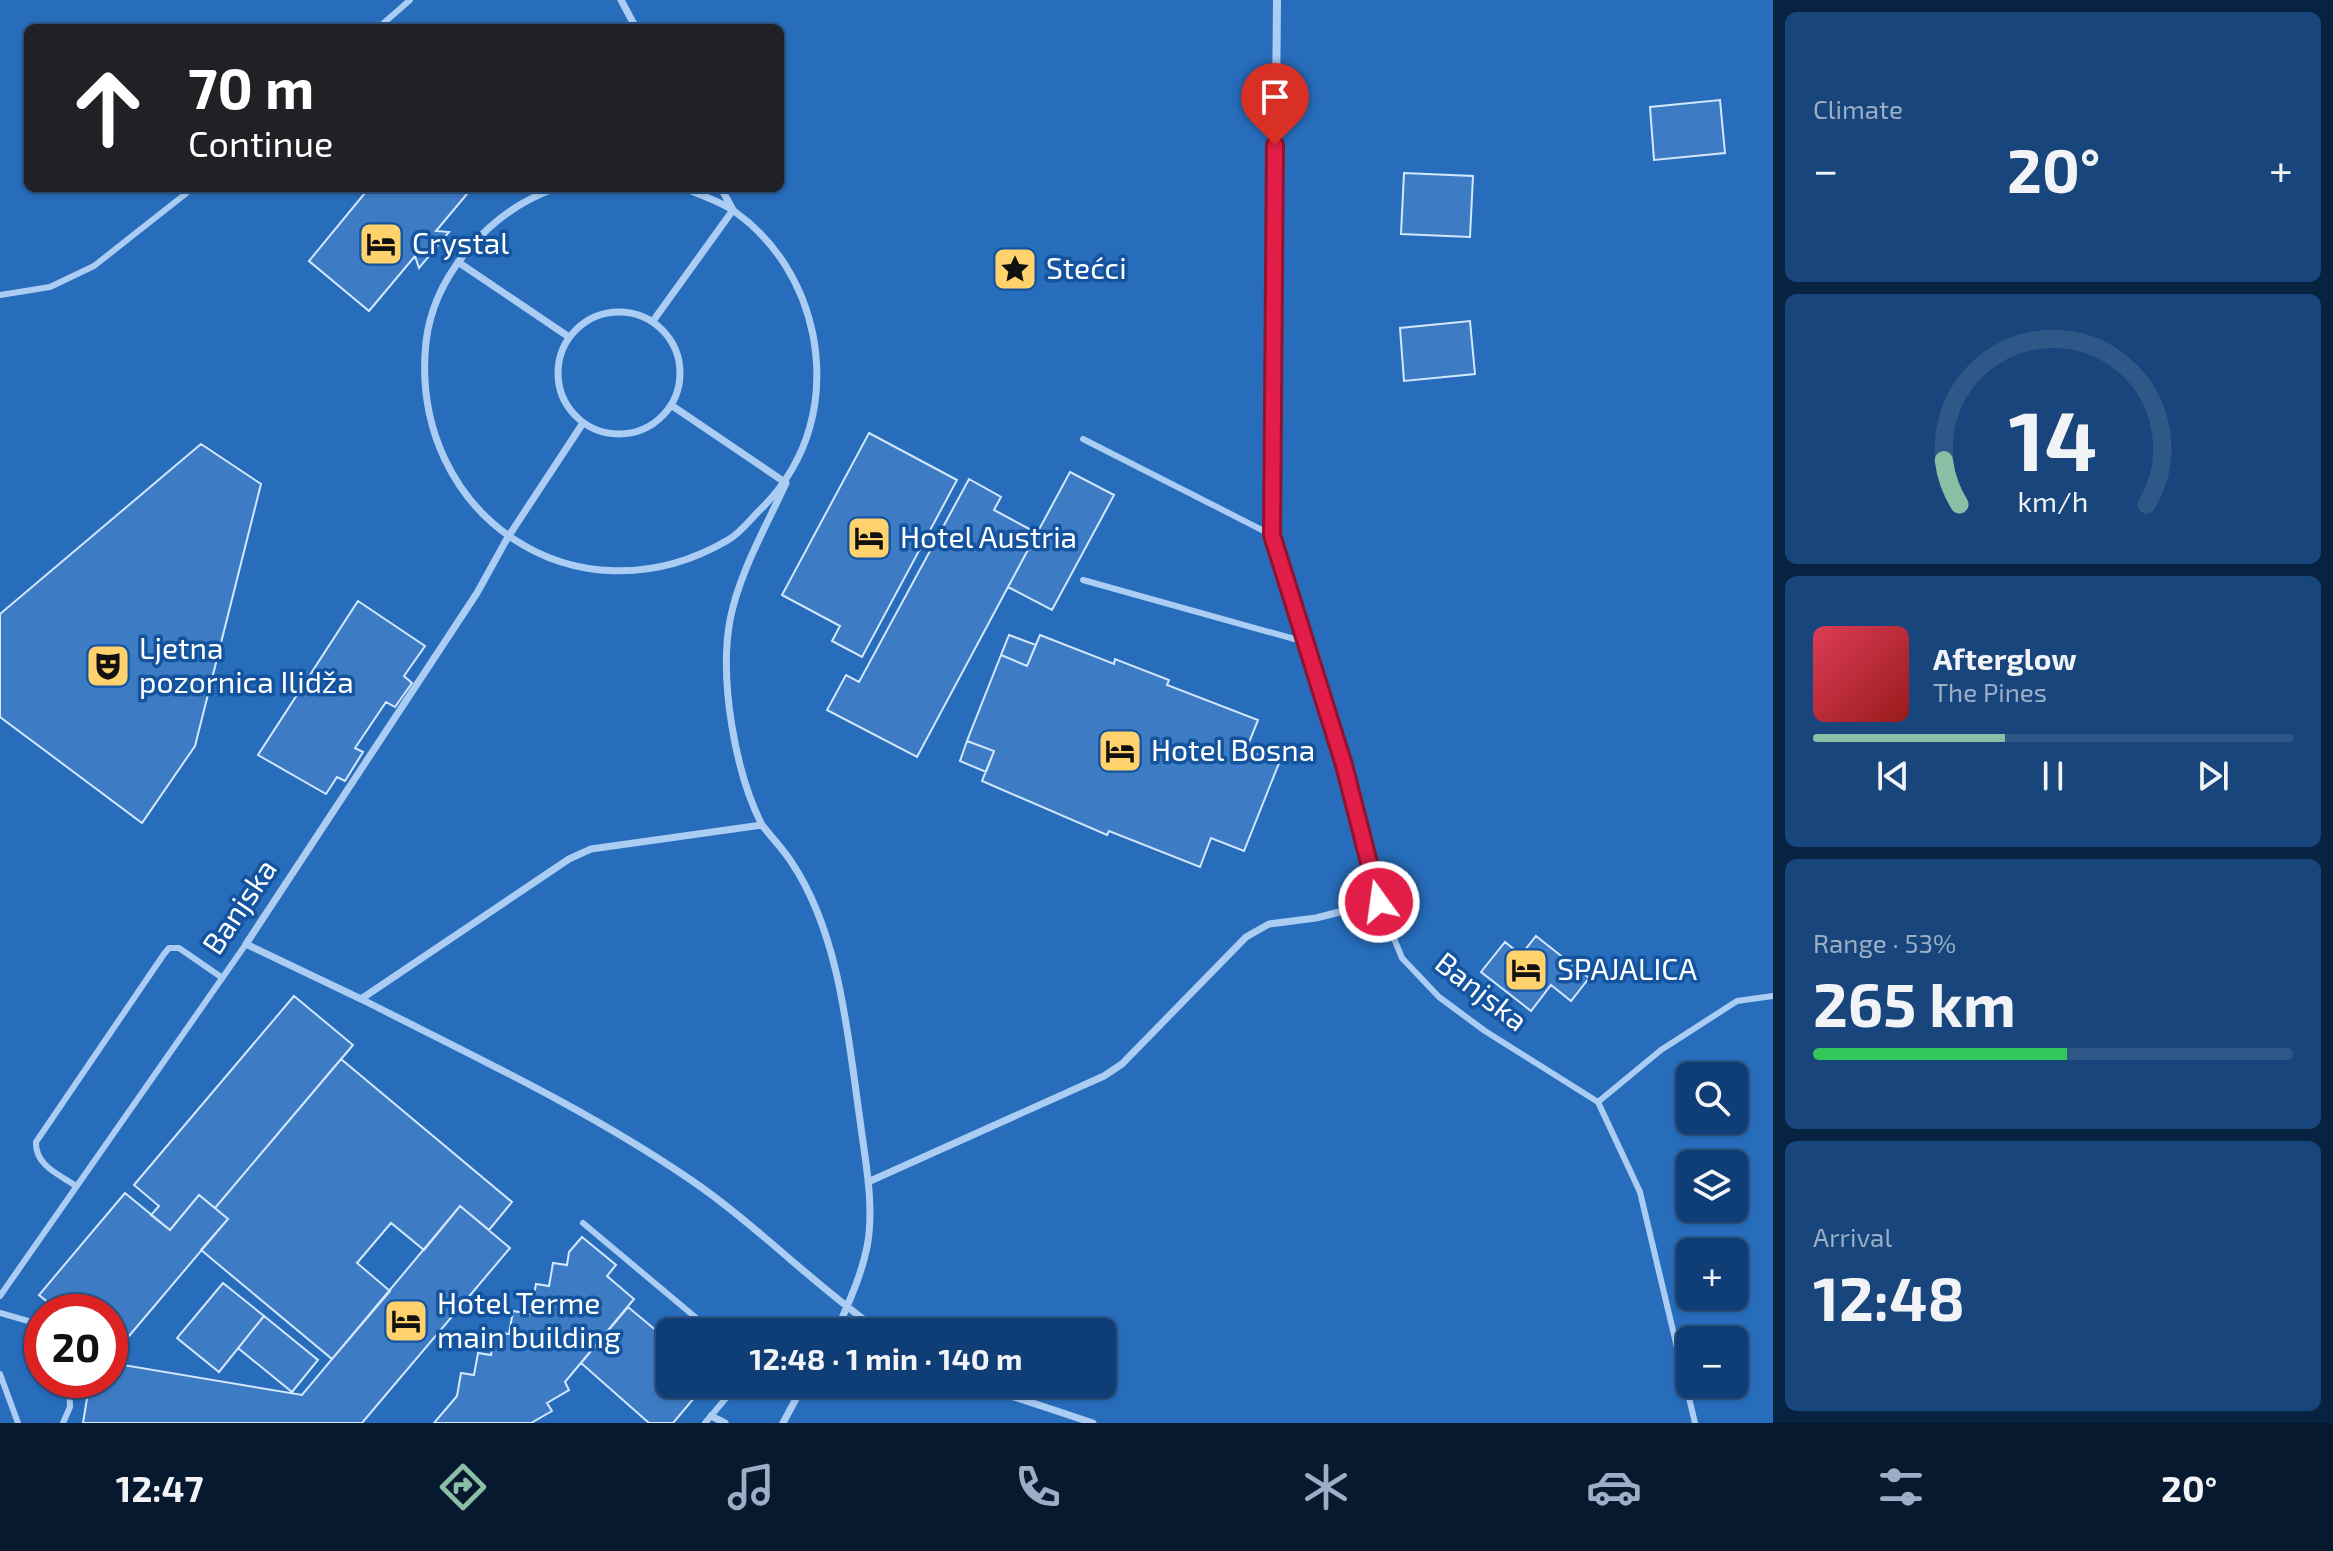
<!DOCTYPE html>
<html lang="en">
<head>
<meta charset="utf-8">
<style>
	:root { --surface:#0f3e76; --page:#18457b; --text:#f1f3f6; --muted:#9baec5; --line:#2f5788; --accent:#8abfa5 }
	body { margin:0; font-family:"Exo 2",sans-serif; background:var(--page); color:var(--text); height:100vh; display:flex; flex-direction:column; font-size:30px; white-space:nowrap }
	* { box-sizing:border-box; margin:0 }
	p { font-size:26px; color:var(--muted) }
	.icon { flex:none; width:44px; height:44px; fill:none; stroke:currentColor; stroke-width:2; stroke-linecap:round; stroke-linejoin:round }
	.map { position:relative; flex:1; overflow:hidden }
	.side { display:flex; flex-direction:column; gap:12px; padding:12px; background:#082241; width:560px }
	.side>* { flex:none }
	.top-card { position:absolute; left:24px; top:24px; width:760px; height:168px; border-radius:12px; box-shadow:0 2px 6px #0004,0 0 0 2px var(--line); background:#202124; color:#fff; overflow:hidden }
	.controls { position:absolute; left:1676px; top:1062px; display:grid; gap:16px }
	.controls a { display:grid; place-items:center; width:72px; height:72px; border-radius:12px; background:var(--surface); box-shadow:0 2px 6px #0004,0 0 0 2px var(--line); font-size:40px }
	.speed { position:absolute; left:24px; top:1294px; display:flex; gap:16px; font-size:40px; font-weight:700; text-align:center }
	.speed>* { display:grid; place-content:center; width:104px; height:104px; border-radius:50%; background:var(--surface); box-shadow:0 2px 6px #0004,0 0 0 2px var(--line); line-height:1 }
	.speed .limit { border:12px solid #d22; background:#fff; color:#111 }
	.pin { position:absolute; display:grid; place-items:center; width:68px; height:68px; color:#fff; margin:-82px -34px; border-radius:50% 50% 50% 0; rotate:-45deg; box-shadow:0 0 8px #0007 }
	.pin .icon { rotate:45deg }
	.me { position:absolute; width:88px; margin:-44px; rotate:346deg; stroke-linejoin:round; filter:drop-shadow(0 0 6px #0008) }
	.turn { display:flex; align-items:center; gap:28px; height:168px; padding:0 32px; font-size:36px }
	.turn .icon { width:104px; height:104px; stroke-width:2.5 }
	.turn b { display:block; font-size:56px; line-height:68px }
	.big { font-size:60px; font-weight:700; line-height:1.1 }
	.side .tile { flex:1; display:flex; flex-direction:column; justify-content:center; gap:12px; min-width:0; padding:0 28px; border-radius:12px; background:var(--page) }
	.side .dial { align-items:center; gap:0 }
	.dial svg { height:208px; overflow:visible; fill:none; stroke:var(--line); stroke-width:7; stroke-linecap:round; text-anchor:middle }
	.dial text { fill:var(--text); stroke:none }
	.song { display:flex; align-items:center; gap:24px }
	.cover { width:96px; height:96px; border-radius:12px; background:linear-gradient(135deg,hsl(350 70% 55%),hsl(0 70% 35%)) }
	.played { height:8px; border-radius:4px; background:linear-gradient(90deg,var(--accent) 40%,var(--line) 40%) }
	.keys { display:flex; justify-content:space-around; direction:ltr }
	.heat { display:flex; justify-content:space-between; align-items:center; font-size:44px; direction:ltr }
	.charge { height:12px; border-radius:6px; background:linear-gradient(90deg,#34c759 53%,var(--line) 0) }
	.trip { position:absolute; left:656px; top:1318px; width:460px; height:80px; border-radius:12px; background:var(--surface); box-shadow:0 2px 6px #0004,0 0 0 2px var(--line); font-weight:700; line-height:80px; text-align:center }
	.menu { display:flex; height:128px; justify-content:space-around; align-items:center; background:#06192f; color:var(--muted) }
	.menu .icon { width:56px; height:56px }
	.menu .active { color:var(--accent) }
	.menu b { font-size:36px; color:var(--text) }
	main { display:flex; flex:1; min-height:0 }
	.map>svg:first-child { display:block }
	.green { fill:#276dbc; fill-rule:evenodd }
	.building { fill:#3d7cc5; stroke:#d3e7fd; stroke-width:2 }
	.lines { fill:none; stroke-linecap:round; stroke-linejoin:round }
	.service { stroke:#abcdf4; stroke-width:6 }
	.pedestrian { stroke:#abcdf4; stroke-width:7 }
	.minor { stroke:#abcdf4; stroke-width:8 }
	.route-casing { stroke:#92132f; stroke-width:20 }
	.route { stroke:#e11d48; stroke-width:14 }
	.labels { text-anchor:middle; stroke-width:7; stroke-linejoin:round; paint-order:stroke }
	.poi-label { font-size:30px; fill:#fff; stroke:#14539e; text-anchor:start }
	.street-label { font-size:30px; fill:#fff; stroke:#14539e }
</style>
</head>
<body>
<main>
<div class="map">
<svg width="1773" height="1423" viewBox="0 0 1773 1423">
	<rect width="100%" height="100%" fill="#14539e"/>
	<path class="green" d="M0 0H1773V1423H0ZM28 28H780V188H28ZM1690 1076H1734V1120H1690ZM1690 1164H1734V1208H1690ZM1690 1252H1734V1296H1690ZM42 1312H110V1380H42ZM670 1332H1102V1384H670ZM1690 1340H1734V1384H1690Z"/>
	<path class="building" d="M1720 100 1725 153 1654 160 1650 107Z
		M1404 173 1473 176 1470 237 1401 234Z
		M369 188H472L436 231 449 232 419 268 415 256 369 311 309 261Z
		M1470 321 1475 374 1404 381 1400 328Z
		M869 433 957 480 862 657 832 641 840 626 782 595Z
		M201 444 261 484 195 746 142 823 0 717V614Z
		M1070 472 1114 495 1052 610 1008 587Z
		M969 479 1001 497 994 510 1037 533 917 757 827 710 846 675 859 682Z
		M358 601 425 646 404 676 412 683 395 707 386 702 355 748 363 752 345 781 337 777 326 794 258 755Z
		M1009 635 1036 645 1027 666 1001 655Z
		M1040 635 1114 664 1115 659 1169 680 1167 685 1258 720 1246 750 1279 763 1244 851 1211 838 1200 867 1109 831 1107 835 982 781 994 751 967 741 1001 655 1027 666Z
		M967 741 994 751 986 772 960 761Z
		M1536 936 1589 978 1571 1001 1551 985 1531 1011 1481 972 1505 942 1521 955Z
		M294 996 353 1045 215 1208 199 1195 170 1230 151 1215 159 1206 134 1185Z
		M341 1059 512 1202 489 1230 460 1206 424 1250 391 1223 357 1263 390 1291 332 1359 201 1250 228 1219 215 1208Z
		M125 1193 170 1230 199 1195 228 1219 129 1336 110 1320V1312H60L39 1295Z
		M460 1206 510 1248 362 1423H83L90 1380H110V1351L111 1363 302 1395Z
		M582 1237 616 1265 607 1276 634 1299 565 1382 569 1390 547 1403 552 1411 531 1423H434L457 1396 461 1373 474 1375 478 1353 491 1355 495 1332 509 1334 513 1311 530 1314 536 1284 549 1286 553 1263 567 1265 569 1252Z
		M223 1283 264 1316 219 1372 177 1338Z
		M628 1307 670 1342V1384H706L673 1423H649L581 1363Z
		M264 1316 318 1360 292 1392 238 1348Z"/>
	<g class="lines">
		<path class="service" d="M378 28 410 0
			M0 295 50 287 94 266 193 188
			M1083 439 1272 535 1344 765 1379 902 1402 958 1439 997 1485 1031 1598 1102 1640 1192 1695 1423
			M1083 580 1305 642
			M1598 1102 1661 1050 1737 1001 1773 996
			M76 1186C58 1174 35 1165 36 1142L164 954 169 948H179L221 977
			M583 1223 713 1332
			M0 1296 246 944
			M0 1313 42 1325
			M0 1374 18 1423
			M63 1423 70 1407 69 1380
			M705 1423 738 1384"/>
		<path class="pedestrian" d="M621 0 636 28
			M556 188C492 210 434 273 426 342 408 514 576 629 728 540 741 533 752 517 763 507 809 460 825 399 813 335 803 285 776 241 734 211 720 201 700 195 684 188
			M458 262 569 337
			M558 373a61 61 0 1 1 122 0a61 61 0 1 1-122 0Z
			M653 321 733 210 721 188
			M671 405 786 483C766 527 739 573 730 620 719 680 735 772 762 825
			M583 423 508 537 477 593 246 944 361 999 569 859 591 849 762 825C772 838 784 850 792 863 840 935 848 1037 860 1120 865 1160 875 1206 867 1247 861 1277 848 1304 836 1332
			M361 999C473 1056 587 1109 691 1180 758 1226 815 1286 881 1332
			M868 1182 1104 1076 1122 1064 1246 937 1269 924 1316 918 1379 902
			M975 1384 1093 1423
			M711 1416 725 1423
			M783 1423 804 1384"/>
		<path class="minor" d="M1272 535 1277 0"/>
	</g>
	<g class="lines">
		<g class="route-casing">
			<path id="route" d="M1275 145 1272 535 1344 765 1379 902"/>
		</g>
		<use href="#route" class="route"/>
	</g>
	<defs>
		<g id="hotel-square" transform="scale(2.3)"><rect x="-9" y="-9" width="18" height="18" rx="4" fill="#ffd26d" stroke="#14539e"/><path d="M-6-4.5h1.5V1H6V5H4.5V3h-9V5H-6ZM-4 0a1.8 1.8 0 1 1 3.6 0ZM.5 0V-2.5h3Q6-2.5 6 0Z" fill="#111"/></g>
		<g id="sight-square" transform="scale(2.3)"><rect x="-9" y="-9" width="18" height="18" rx="4" fill="#ffd26d" stroke="#14539e"/><path d="M0-6L1.8-2.2L6-1.7L2.9 1.2L3.7 5.4L0 3.3L-3.7 5.4L-2.9 1.2L-6-1.7L-1.8-2.2Z" fill="#111"/></g>
		<g id="theatre-square" transform="scale(2.3)"><rect x="-9" y="-9" width="18" height="18" rx="4" fill="#ffd26d" stroke="#14539e"/><path d="M-5-5.5Q0-4 5-5.5V0Q5 5 0 6Q-5 5-5 0ZM-3.3-2.5H-1v1.5H-3.3ZM1-2.5H3.3v1.5H1ZM-2.8 1Q0 5.5 2.8 1Z" fill="#111"/></g>
	</defs>
	<g fill-rule="evenodd">
		<use href="#hotel-square" x="381" y="244"/>
		<use href="#sight-square" x="1015" y="269"/>
		<use href="#hotel-square" x="869" y="538"/>
		<use href="#theatre-square" x="108" y="666"/>
		<use href="#hotel-square" x="1120" y="751"/>
		<use href="#hotel-square" x="1526" y="970"/>
		<use href="#hotel-square" x="406" y="1321"/>
	</g>
	<g class="labels">
		<g class="poi-label">
			<text x="412" y="254">Crystal</text>
			<text x="1046" y="279">Stećci</text>
			<text x="900" y="548">Hotel Austria</text>
			<text x="139" y="659">Ljetna<tspan x="139" dy="34">pozornica Ilidža</tspan></text>
			<text x="1151" y="761">Hotel Bosna</text>
			<text x="1557" y="980">SPAJALICA</text>
			<text x="437" y="1314">Hotel Terme<tspan x="437" dy="34">main building</tspan></text>
		</g>
		<g class="street-label">
			<text transform="translate(240 907) rotate(-56)" y="10">Banjska</text>
			<text transform="translate(1481 992) rotate(38)" y="10">Banjska</text>
		</g>
	</g>
</svg>
<div class="controls">
<a><svg class="icon" aria-label="search" viewBox="0 0 24 24"><circle cx="10" cy="10" r="6"/><path d="M15 15l6 6"/></svg></a>
<a><svg class="icon" aria-label="layers" viewBox="0 0 24 24"><path d="M12 4l9 5-9 5-9-5zM3 14l9 5 9-5"/></svg></a>
<a>+</a>
<a>−</a>
</div>
<div class="speed"><div class="limit">20</div></div>
<div class="pin" style="left:1275px;top:145px;background:#d93025"><svg class="icon" aria-label="arrive" viewBox="0 0 24 24"><path d="M6 21V4h12l-3 4 3 4H6"/></svg></div>
<svg class="me" style="left:1379px;top:902px" viewBox="-20 -20 40 40"><circle r="17" fill="#e11d48" stroke="#fff" stroke-width="3"/><path d="M0-11L8 9 0 5-8 9z" fill="#fff"/></svg>
<div class="trip">12:48 · 1 min · 140 m</div>
<div class="top-card">
<div class="turn"><svg class="icon" aria-label="ahead" viewBox="0 0 24 24"><path d="M12 20V5M6 11l6-6 6 6"/></svg><div><b>70 m</b>Continue</div></div>
</div>
</div>
<section class="side">
<div class="tile"><p>Climate</p>
<div class="heat"><a>−</a><b class="big">20°</b><a>+</a></div>
</div>
<div class="tile dial"><svg viewBox="0 0 100 80">
<path d="M14 69A42 42 0 1 1 86 69"/>
<path d="M14 69A42 42 0 0 1 8 52" stroke="#8abfa5"/>
<text x="50" y="56" font-size="32" font-weight="700">14</text>
<text x="50" y="72" font-size="11">km/h</text>
</svg></div>
<div class="tile">
<div class="song"><i class="cover"></i><div><b>Afterglow</b><p>The Pines</p></div></div>
<div class="played"></div>
<div class="keys"><svg class="icon" aria-label="previous" viewBox="0 0 24 24"><path d="M18 5L8 12l10 7zM5 5v14"/></svg><svg class="icon" aria-label="pause" viewBox="0 0 24 24"><path d="M8 5v14M16 5v14"/></svg><svg class="icon" aria-label="next" viewBox="0 0 24 24"><path d="M6 5l10 7-10 7zM19 5v14"/></svg></div>
</div>
<div class="tile"><p>Range · 53%</p><b class="big">265 km</b><div class="charge"></div></div>
<div class="tile"><p>Arrival</p><b class="big">12:48</b></div>
</section>
</main>
<nav class="menu">
<b>12:47</b>
<svg class="icon active" aria-label="directions" viewBox="0 0 24 24"><path d="M12 3l9 9-9 9-9-9zM9 14v-3h6M13 9l2 2-2 2"/></svg>
<svg class="icon" aria-label="music" viewBox="0 0 24 24"><path d="M9 18V5l10-2v13"/><circle cx="6" cy="18" r="3"/><circle cx="16" cy="16" r="3"/></svg>
<svg class="icon" aria-label="phone" viewBox="0 0 24 24"><path d="M5 4h4l2 5-3 2q2 4 5 5l2-3 5 2v4C11 20 4 13 5 4z"/></svg>
<svg class="icon" aria-label="climate" viewBox="0 0 24 24"><path d="M12 3v18M4 7l16 10M4 17L20 7"/></svg>
<svg class="icon" aria-label="car" viewBox="0 0 24 24"><path d="M5 17H2v-5l4-1 3-4h7l3 4 3 1v5h-3M9 17h6M6 11h13"/><circle cx="7" cy="17" r="2"/><circle cx="17" cy="17" r="2"/></svg>
<svg class="icon" aria-label="filters" viewBox="0 0 24 24"><path d="M4 7h16M4 17h16"/><circle cx="9" cy="7" r="2"/><circle cx="15" cy="17" r="2"/></svg>
<b>20°</b>
</nav>
</body>
</html>
